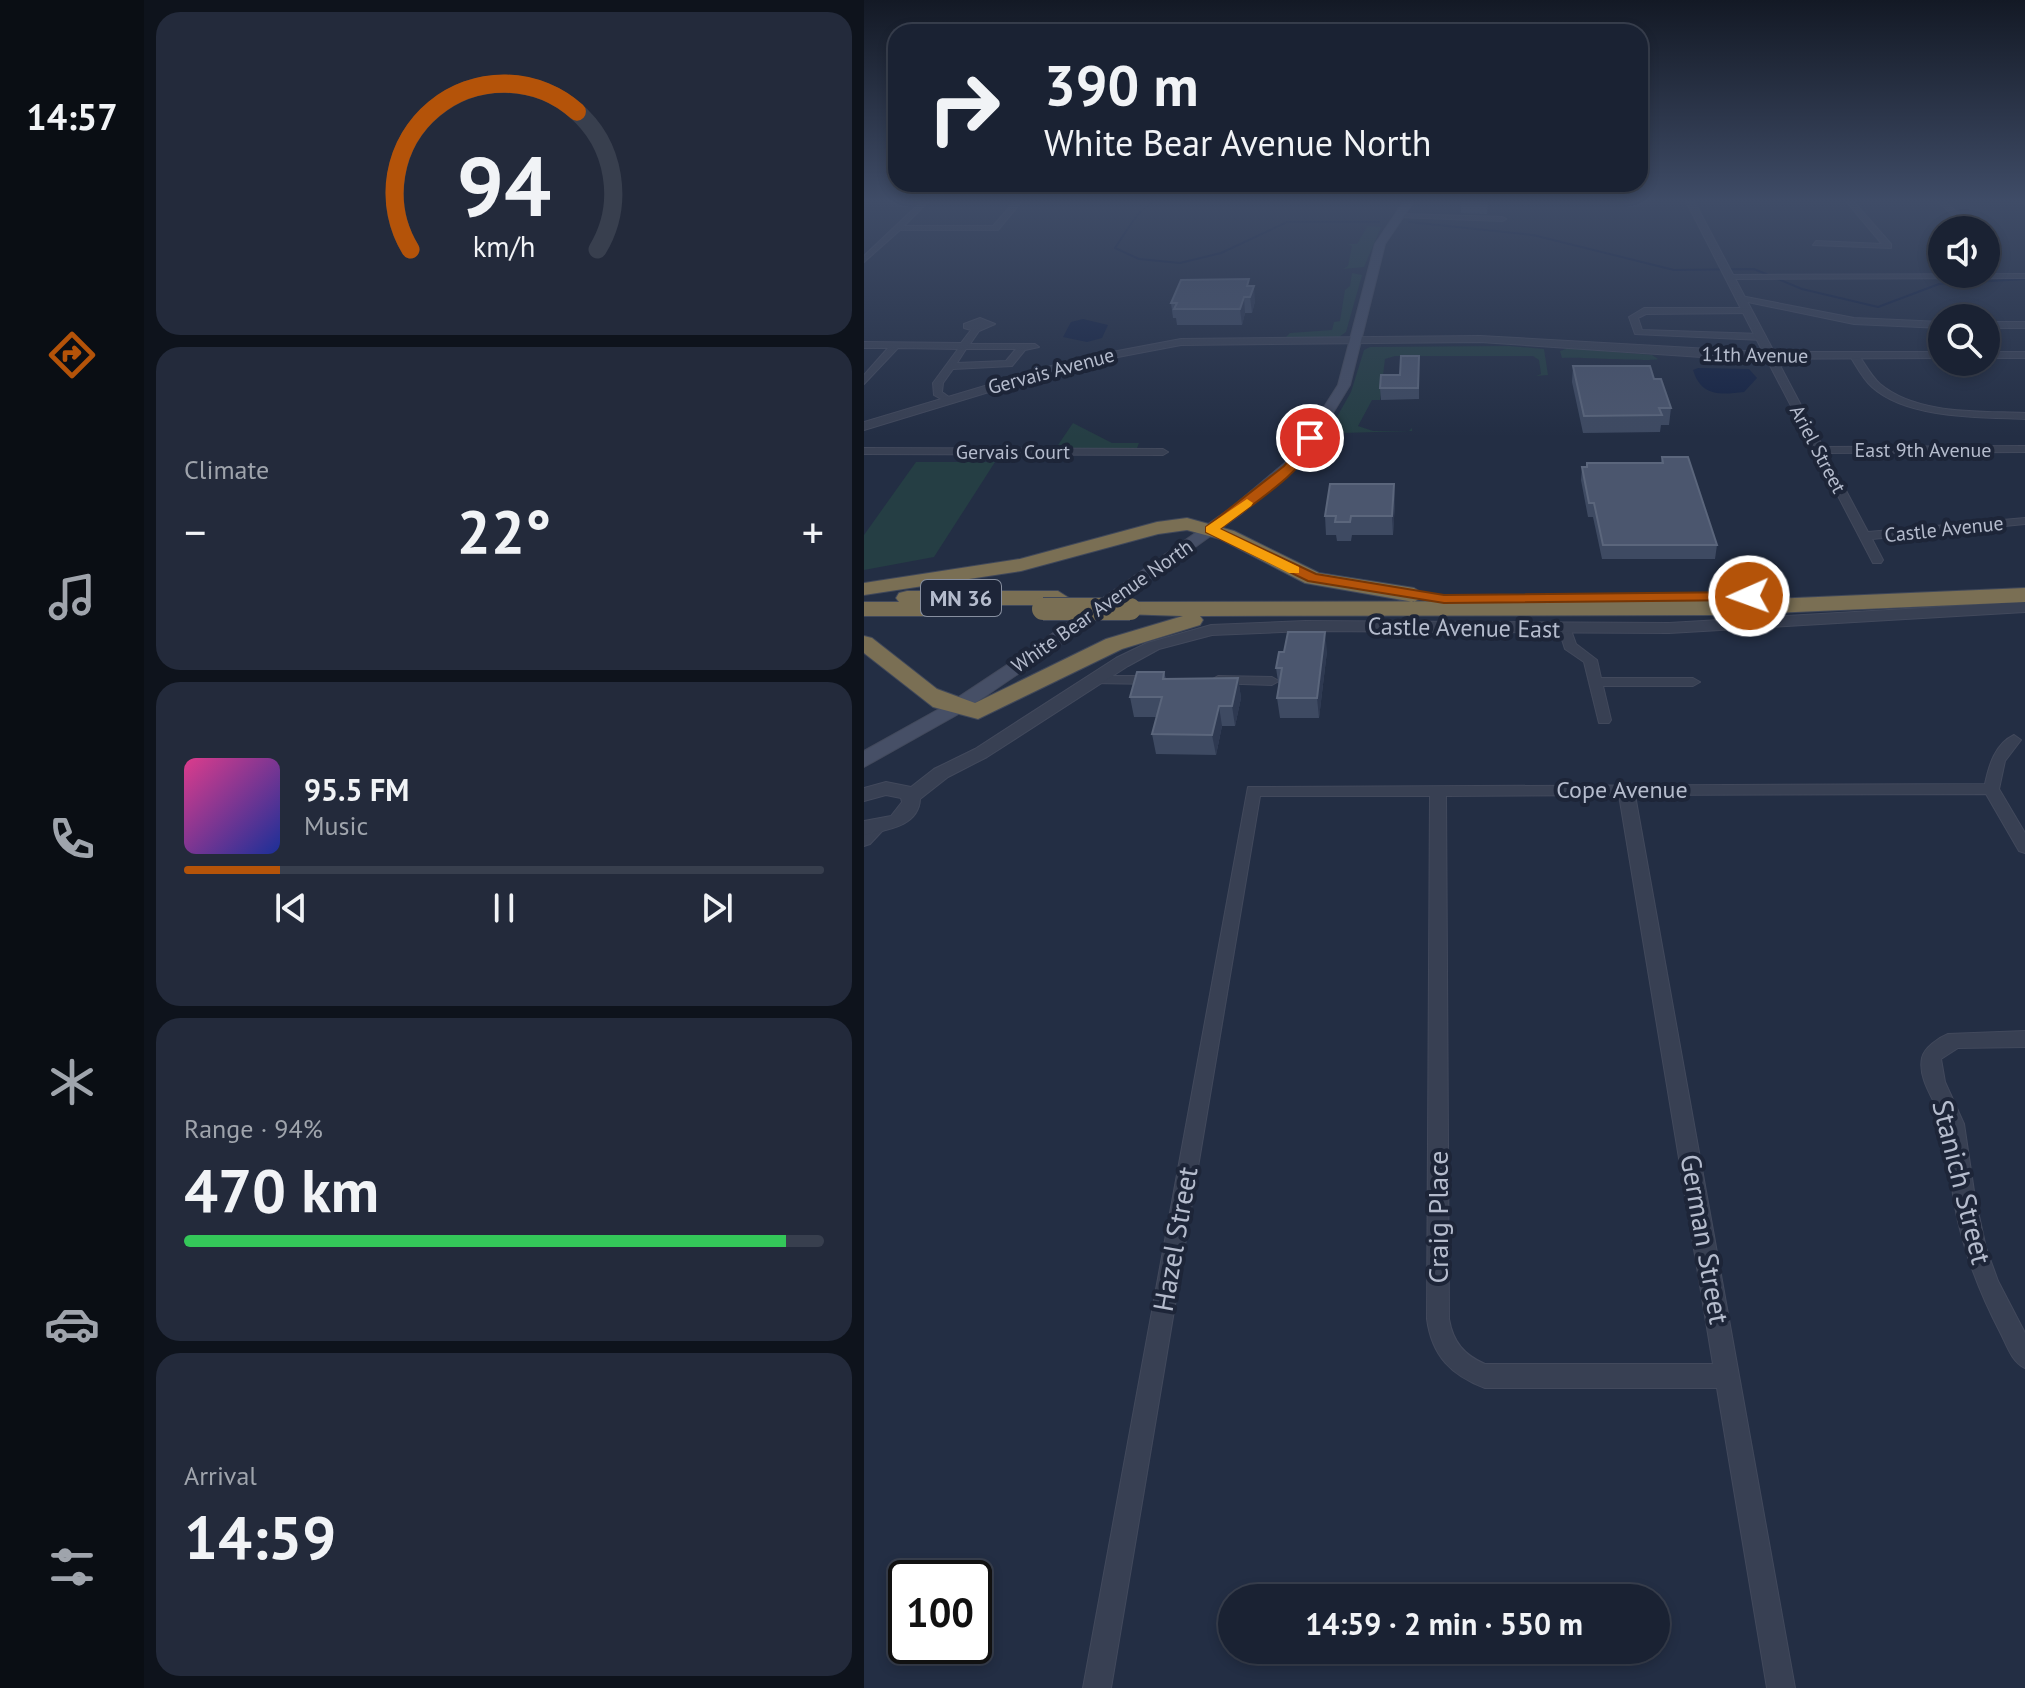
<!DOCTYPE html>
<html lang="en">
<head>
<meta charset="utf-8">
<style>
	:root { --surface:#1a2233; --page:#232a3b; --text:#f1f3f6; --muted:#9fa4ac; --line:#383f4e; --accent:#b45309 }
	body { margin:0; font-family:"PT Sans",sans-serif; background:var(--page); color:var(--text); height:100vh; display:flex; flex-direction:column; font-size:30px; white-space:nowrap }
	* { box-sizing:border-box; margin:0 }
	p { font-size:26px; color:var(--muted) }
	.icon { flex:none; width:44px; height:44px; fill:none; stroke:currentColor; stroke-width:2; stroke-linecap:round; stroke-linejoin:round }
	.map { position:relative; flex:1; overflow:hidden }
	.side { display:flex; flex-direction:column; gap:12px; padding:12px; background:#0e131c; width:720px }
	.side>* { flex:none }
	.banner { position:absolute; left:24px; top:24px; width:760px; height:168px; border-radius:24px; box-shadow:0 4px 12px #0003,0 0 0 2px var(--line); background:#1a2233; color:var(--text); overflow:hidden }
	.buttons { position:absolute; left:1064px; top:216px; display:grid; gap:16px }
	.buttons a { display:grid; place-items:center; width:72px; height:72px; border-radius:50%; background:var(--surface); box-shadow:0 4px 12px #0003,0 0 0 2px var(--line); font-size:40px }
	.speed { position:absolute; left:24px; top:1560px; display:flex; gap:16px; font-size:40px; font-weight:700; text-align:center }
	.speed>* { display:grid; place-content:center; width:104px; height:104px; border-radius:50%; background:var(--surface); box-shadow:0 4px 12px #0003,0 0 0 2px var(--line); line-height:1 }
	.speed .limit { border:4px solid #111; border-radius:12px; background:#fff; color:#111 }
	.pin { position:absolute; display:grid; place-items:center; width:68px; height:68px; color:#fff; margin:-34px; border:4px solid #fff; border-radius:50%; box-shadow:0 2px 8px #0007 }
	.me { position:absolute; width:88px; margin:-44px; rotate:268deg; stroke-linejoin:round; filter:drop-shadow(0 0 6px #0008) }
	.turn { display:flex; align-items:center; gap:28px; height:168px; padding:0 24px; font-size:36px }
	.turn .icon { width:104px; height:104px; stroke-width:2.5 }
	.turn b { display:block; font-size:56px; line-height:68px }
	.big { font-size:60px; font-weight:600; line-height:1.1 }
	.side .tile { flex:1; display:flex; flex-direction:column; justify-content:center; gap:12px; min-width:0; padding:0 28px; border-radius:24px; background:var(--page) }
	.side .dial { align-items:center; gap:0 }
	.dial svg { height:208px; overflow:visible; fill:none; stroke:var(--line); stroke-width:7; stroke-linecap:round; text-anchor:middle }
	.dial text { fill:var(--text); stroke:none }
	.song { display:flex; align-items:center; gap:24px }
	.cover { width:96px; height:96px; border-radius:12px; background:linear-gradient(135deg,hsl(330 70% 55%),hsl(230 70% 35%)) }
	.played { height:8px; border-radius:4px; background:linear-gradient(90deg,var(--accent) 15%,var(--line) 15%) }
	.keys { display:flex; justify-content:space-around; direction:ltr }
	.heat { display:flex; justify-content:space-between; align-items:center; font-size:44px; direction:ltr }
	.charge { height:12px; border-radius:6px; background:linear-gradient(90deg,#34c759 94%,var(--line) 0) }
	.trip { position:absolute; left:354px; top:1584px; width:452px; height:80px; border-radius:40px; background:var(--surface); box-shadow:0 4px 12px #0003,0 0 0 2px var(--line); font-weight:600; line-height:80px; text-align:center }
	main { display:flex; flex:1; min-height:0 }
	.menu { display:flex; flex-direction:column; width:144px; justify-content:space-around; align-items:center; background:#0a0e14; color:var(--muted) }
	.menu .icon { width:56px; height:56px }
	.menu .current { color:var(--accent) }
	.menu b { font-size:36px; color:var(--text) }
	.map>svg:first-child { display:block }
	.green { fill:#253e44 }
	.water { fill:#152343 }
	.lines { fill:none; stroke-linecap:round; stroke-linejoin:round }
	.stream { stroke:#152343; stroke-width:2 }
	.minor-casing { stroke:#42495c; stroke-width:2 }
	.tertiary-casing { stroke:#42495c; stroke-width:2 }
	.secondary-casing { stroke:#42495c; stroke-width:2 }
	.motorway-casing { stroke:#40485a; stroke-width:2 }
	.minor { fill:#384053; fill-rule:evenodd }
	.tertiary { fill:#384053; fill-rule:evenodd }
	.secondary { fill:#464f66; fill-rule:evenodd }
	.motorway { fill:#7a6f54; fill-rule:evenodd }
	.motorway-bridge-casing { stroke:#40485a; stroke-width:24; stroke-linecap:butt }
	.motorway-bridge { stroke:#7a6f54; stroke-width:22 }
	.wall { fill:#3e4a62 }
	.shaded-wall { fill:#2e3951 }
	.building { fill:#4b566e; stroke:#5b667c; stroke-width:2 }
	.route { fill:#b45309; stroke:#753606; stroke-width:2 }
	.slow { fill:#f59e0b }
	.labels { text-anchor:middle; stroke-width:8; stroke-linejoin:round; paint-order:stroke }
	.far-street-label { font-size:20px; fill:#b5bccd; stroke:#1d2538 }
	.shield { fill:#1d2538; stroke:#878fa0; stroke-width:2 }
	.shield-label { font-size:22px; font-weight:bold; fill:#b5bccd }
	.street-label { font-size:24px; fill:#b5bccd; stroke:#1d2538 }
	.near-street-label { font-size:28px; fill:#b5bccd; stroke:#1d2538 }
</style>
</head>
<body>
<main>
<nav class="menu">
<b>14:57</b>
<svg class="icon current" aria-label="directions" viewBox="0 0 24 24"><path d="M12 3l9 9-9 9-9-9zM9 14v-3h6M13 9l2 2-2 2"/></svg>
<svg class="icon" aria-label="music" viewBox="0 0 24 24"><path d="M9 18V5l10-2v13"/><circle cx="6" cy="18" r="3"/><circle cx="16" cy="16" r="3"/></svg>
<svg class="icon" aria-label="phone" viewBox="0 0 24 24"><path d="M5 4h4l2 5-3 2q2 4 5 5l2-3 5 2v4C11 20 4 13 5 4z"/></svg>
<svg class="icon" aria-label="climate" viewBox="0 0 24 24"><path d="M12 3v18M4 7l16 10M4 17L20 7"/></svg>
<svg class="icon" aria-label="car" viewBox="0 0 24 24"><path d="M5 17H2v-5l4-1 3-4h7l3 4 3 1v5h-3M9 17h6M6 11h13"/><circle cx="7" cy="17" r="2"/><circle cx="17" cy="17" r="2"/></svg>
<svg class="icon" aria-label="filters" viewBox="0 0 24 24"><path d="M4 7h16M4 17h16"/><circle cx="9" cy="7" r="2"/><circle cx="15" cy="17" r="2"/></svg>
</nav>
<section class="side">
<div class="tile dial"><svg viewBox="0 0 100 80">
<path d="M14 69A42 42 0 1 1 86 69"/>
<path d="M14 69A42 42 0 0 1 78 16" stroke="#b45309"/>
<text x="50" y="56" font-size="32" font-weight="700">94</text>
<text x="50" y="72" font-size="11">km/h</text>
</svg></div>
<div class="tile"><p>Climate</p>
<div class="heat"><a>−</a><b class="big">22°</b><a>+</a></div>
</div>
<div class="tile">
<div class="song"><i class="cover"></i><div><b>95.5 FM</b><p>Music</p></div></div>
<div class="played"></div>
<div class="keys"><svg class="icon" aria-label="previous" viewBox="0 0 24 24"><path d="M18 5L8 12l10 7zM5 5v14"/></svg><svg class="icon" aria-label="pause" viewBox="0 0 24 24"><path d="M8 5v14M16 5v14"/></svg><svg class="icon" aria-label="next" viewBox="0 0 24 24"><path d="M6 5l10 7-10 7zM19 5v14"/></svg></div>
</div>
<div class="tile"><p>Range · 94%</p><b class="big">470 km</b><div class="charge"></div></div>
<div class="tile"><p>Arrival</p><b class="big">14:59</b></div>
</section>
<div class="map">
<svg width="1161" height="1688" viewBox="0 0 1161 1688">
	<rect width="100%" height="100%" fill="#232e44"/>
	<path class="green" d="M500 226 517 227 500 267 479 269 484 266 488 246 484 244H493L503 227Z
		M488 273 498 275 482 332 475 337H422L426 333 468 330 470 322 476 321 481 290 486 286Z
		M645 346 680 349 684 375 672 376 677 374 675 360 669 356H531L521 359 516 400H508L494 426 509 431H545L548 428V431L477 433 466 429 487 392 500 350 506 347Z
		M705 348 788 355 794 359C788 362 713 357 698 358L696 351Z
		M209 423 248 443H275L273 448H192Z
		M109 455H122L119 462H131L70 557 0 570V535L52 462H105Z"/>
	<path class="water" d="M219 319 244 325 238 338 223 342 199 337 207 322Z
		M834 368 885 369 893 378 880 392C855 395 837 396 829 370Z"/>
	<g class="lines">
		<path class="stream" d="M289 201 273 215 251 248 275 259 316 263 357 253 423 222H515
			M545 222 669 235 810 270 890 269 938 289 1014 307 1075 284 1161 279"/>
		<g class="minor-casing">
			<path id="minor" d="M58 201H65L40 226H129L151 201H158L134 230H36L0 262V256Z
				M982 201H989L1027 244V248L949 245 952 241 1018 244Z
				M1074 201H1081L1112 230H1104Z
				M1156 201H1161V205Z
				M535 214 638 217 642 219 638 221 533 217Z
				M1161 274V278L866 279 862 277 866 275Z
				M877 296 990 318 1078 322V328L990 324 874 300Z
				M780 308H884L888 311 887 313 782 314 774 318 778 330 898 334 902 337 898 340 771 334 765 317Z
				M116 318 131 324 115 331 106 344H171L175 347 161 350 148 366 89 369 79 383 78 392 89 400 84 403 70 395 69 383 94 349 34 348 0 384V375L24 348H0V342L97 343 107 330 100 328V324ZM102 349H152L142 361 93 363Z
				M1122 322H1161V328H1122Z
				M903 354 911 356 959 447 1161 446V452L962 453 1004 532 1161 518V524L1008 539 1019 560 1017 563H1009L901 356Z
				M988 354H994C1001 364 1007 376 1016 384 1053 415 1116 411 1161 413V419C1117 417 1043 419 1008 387 999 379 993 367 986 356Z
				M0 448 299 449 304 452 299 455 0 454Z
				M701 626 707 630 712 644 733 660 737 678H829L836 682 829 686H739L747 720 745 723H735L720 662 701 649 695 630Z
				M232 676H290L297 680 290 684 227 683 225 680Z
				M354 676 408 677 415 681 408 685 349 683 347 680Z
				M1150 735 1157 740 1141 761 1135 789 1161 833V853L1155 851 1122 794 771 795 931 1688H903L853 1388H621C587 1375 568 1356 563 1319L566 796H396L247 1688H219L384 787 1121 784C1125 765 1131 744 1150 735ZM755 795 849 1364H621C600 1355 589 1342 585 1319L582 796Z
				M13 823 21 828 6 844 0 846V831Z
				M1161 1031V1047L1094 1048 1077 1059 1081 1082 1100 1124 1111 1198 1122 1248 1134 1281 1161 1333V1368C1148 1362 1143 1346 1137 1334 1115 1292 1098 1248 1090 1201 1086 1177 1086 1152 1081 1128 1076 1106 1053 1082 1058 1058 1060 1048 1074 1038 1084 1034Z"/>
		</g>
		<g class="tertiary-casing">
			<path id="tertiary" d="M822 201H830L910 352H1078V358L867 359 616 342 317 345 217 364 0 430V422L211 359 317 339 616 336 899 352Z
				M1122 352H1161V358H1122Z
				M1161 602V612L805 633 441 631 348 635 295 649 264 666 123 757 84 777 56 799C55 827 21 830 0 835V821L27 816 38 802 37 798 22 795 0 801V788L22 782 47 787 70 769 111 749 252 658 283 643 347 625 441 621 805 623Z"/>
		</g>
		<g class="secondary-casing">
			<path id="secondary" d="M540 201H550L521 244 486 385 439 462 377 514 170 663 98 712 0 767V751L84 704 158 655 367 508 429 456 474 385 511 244Z"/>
		</g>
		<g class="motorway-casing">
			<path id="motorway" d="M323 518 370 531 455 573 550 588 561 595 550 602 441 583 356 539 323 530 294 534 157 571 0 595V583L156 559 293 522Z
				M1161 588V602L864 615 336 616 339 620 336 625 258 649 114 719 69 707 0 653V636L8 638 73 689 111 703 242 639 319 616 258 614 255 609 266 602 864 601Z
				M43 591H194L205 598 194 605H71L74 609 71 614 63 616H0V602H35L32 598 35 593Z"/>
		</g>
		<use href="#minor" class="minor"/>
		<use href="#tertiary" class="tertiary"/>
		<use href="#secondary" class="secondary"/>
		<use href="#motorway" class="motorway"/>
		<g class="motorway-bridge-casing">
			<path id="motorway-bridge" d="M179 609H266"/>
		</g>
		<use href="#motorway-bridge" class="motorway-bridge"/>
	</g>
	<path class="wall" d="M597 201H624L623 214 597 213Z
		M386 286 391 301 388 313H381L378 325H313L312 318H309L307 303Z
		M555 356V399L517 400 516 388 536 375Z
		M709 366 790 379 807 408 805 425H797L796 432 719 433 708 382Z
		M798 457 853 545 851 559H738L729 517H724L717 480 718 467H722L723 463H797Z
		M530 484 531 502 529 535H488L487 541H473L472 535H462L461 516Z
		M463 651 455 718H416L413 698 415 688 412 668Z
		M300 672 302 679 374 678 377 698 371 726H358L352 755 292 754 288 734 292 717H270L266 697Z"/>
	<path class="shaded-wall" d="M390 286 391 301 388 313 386 297Z
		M380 297 381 313 378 325 376 309Z
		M530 484 531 502 529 535 528 516Z
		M461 632 463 651 455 718 453 698Z
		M374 678 377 698 371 726 368 706Z
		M355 706 358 726 352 755 348 735Z"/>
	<path class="building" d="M385 279 383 286H390L386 297H380L376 309H310L313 303H307L317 280Z
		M537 356H555L554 388H516L517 375H536Z
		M709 366H786L790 379H797L807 408H795L798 415 720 416Z
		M798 457H824L853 545H739L730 503H725L718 467H723V463H799Z
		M466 484H530L528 516H487L486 522H471L472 516H461Z
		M424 632H461L453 698H413L418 668H412L415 652H420Z
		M273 672H300L299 679 374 678 368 706H355L348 735 288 734 298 697H266Z"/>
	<linearGradient id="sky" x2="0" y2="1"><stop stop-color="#131925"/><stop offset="0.46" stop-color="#3f4c67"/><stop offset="1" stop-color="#3f4c67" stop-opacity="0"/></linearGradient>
	<rect width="1161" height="437" fill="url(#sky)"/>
	<path class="route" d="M446 435 451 438C445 470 382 508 356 529L452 574 580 595 885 592 892 596 885 600 580 603 444 581 342 532V527L420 466Z"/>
	<path class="slow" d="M383 499 389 503 387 506 356 529 435 567V573H425L342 532V527Z"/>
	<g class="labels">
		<g class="far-street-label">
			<text transform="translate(891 355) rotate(1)" y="7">11th Avenue</text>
			<text transform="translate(187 371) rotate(-15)" y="7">Gervais Avenue</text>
			<text transform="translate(954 449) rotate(62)" y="7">Ariel Street</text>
			<text x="1059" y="457">East 9th Avenue</text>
			<text x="149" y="459">Gervais Court</text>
			<text transform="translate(1080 529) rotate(-6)" y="7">Castle Avenue</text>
			<text transform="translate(238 606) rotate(-35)" y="7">White Bear Avenue North</text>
		</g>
		<rect class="shield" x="57" y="580" width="80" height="36" rx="6"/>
		<g class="shield-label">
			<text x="97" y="606">MN 36</text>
		</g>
		<g class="street-label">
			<text transform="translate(600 628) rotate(1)" y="8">Castle Avenue East</text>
			<text x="758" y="798">Cope Avenue</text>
		</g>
		<g class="near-street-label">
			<text transform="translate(1098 1182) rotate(76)" y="10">Stanich Street</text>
			<text transform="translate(574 1217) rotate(-90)" y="10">Craig Place</text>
			<text transform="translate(311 1239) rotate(-80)" y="10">Hazel Street</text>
			<text transform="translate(841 1239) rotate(80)" y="10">German Street</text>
		</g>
	</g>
</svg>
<div class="buttons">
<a><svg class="icon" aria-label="sound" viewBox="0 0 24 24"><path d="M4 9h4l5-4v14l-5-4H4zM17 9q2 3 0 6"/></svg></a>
<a><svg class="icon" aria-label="search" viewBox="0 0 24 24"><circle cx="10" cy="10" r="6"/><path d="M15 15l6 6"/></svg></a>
</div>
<div class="speed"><div class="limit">100</div></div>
<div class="pin" style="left:446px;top:438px;background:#d93025"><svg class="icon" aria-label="arrive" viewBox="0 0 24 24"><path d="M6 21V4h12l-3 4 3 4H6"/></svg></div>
<svg class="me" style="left:885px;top:596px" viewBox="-20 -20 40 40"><circle r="17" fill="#b45309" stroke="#fff" stroke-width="3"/><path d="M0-11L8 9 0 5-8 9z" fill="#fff"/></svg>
<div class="trip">14:59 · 2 min · 550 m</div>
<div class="banner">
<div class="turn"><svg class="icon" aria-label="right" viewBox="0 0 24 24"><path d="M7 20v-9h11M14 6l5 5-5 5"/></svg><div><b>390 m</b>White Bear Avenue North</div></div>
</div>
</div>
</main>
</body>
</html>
